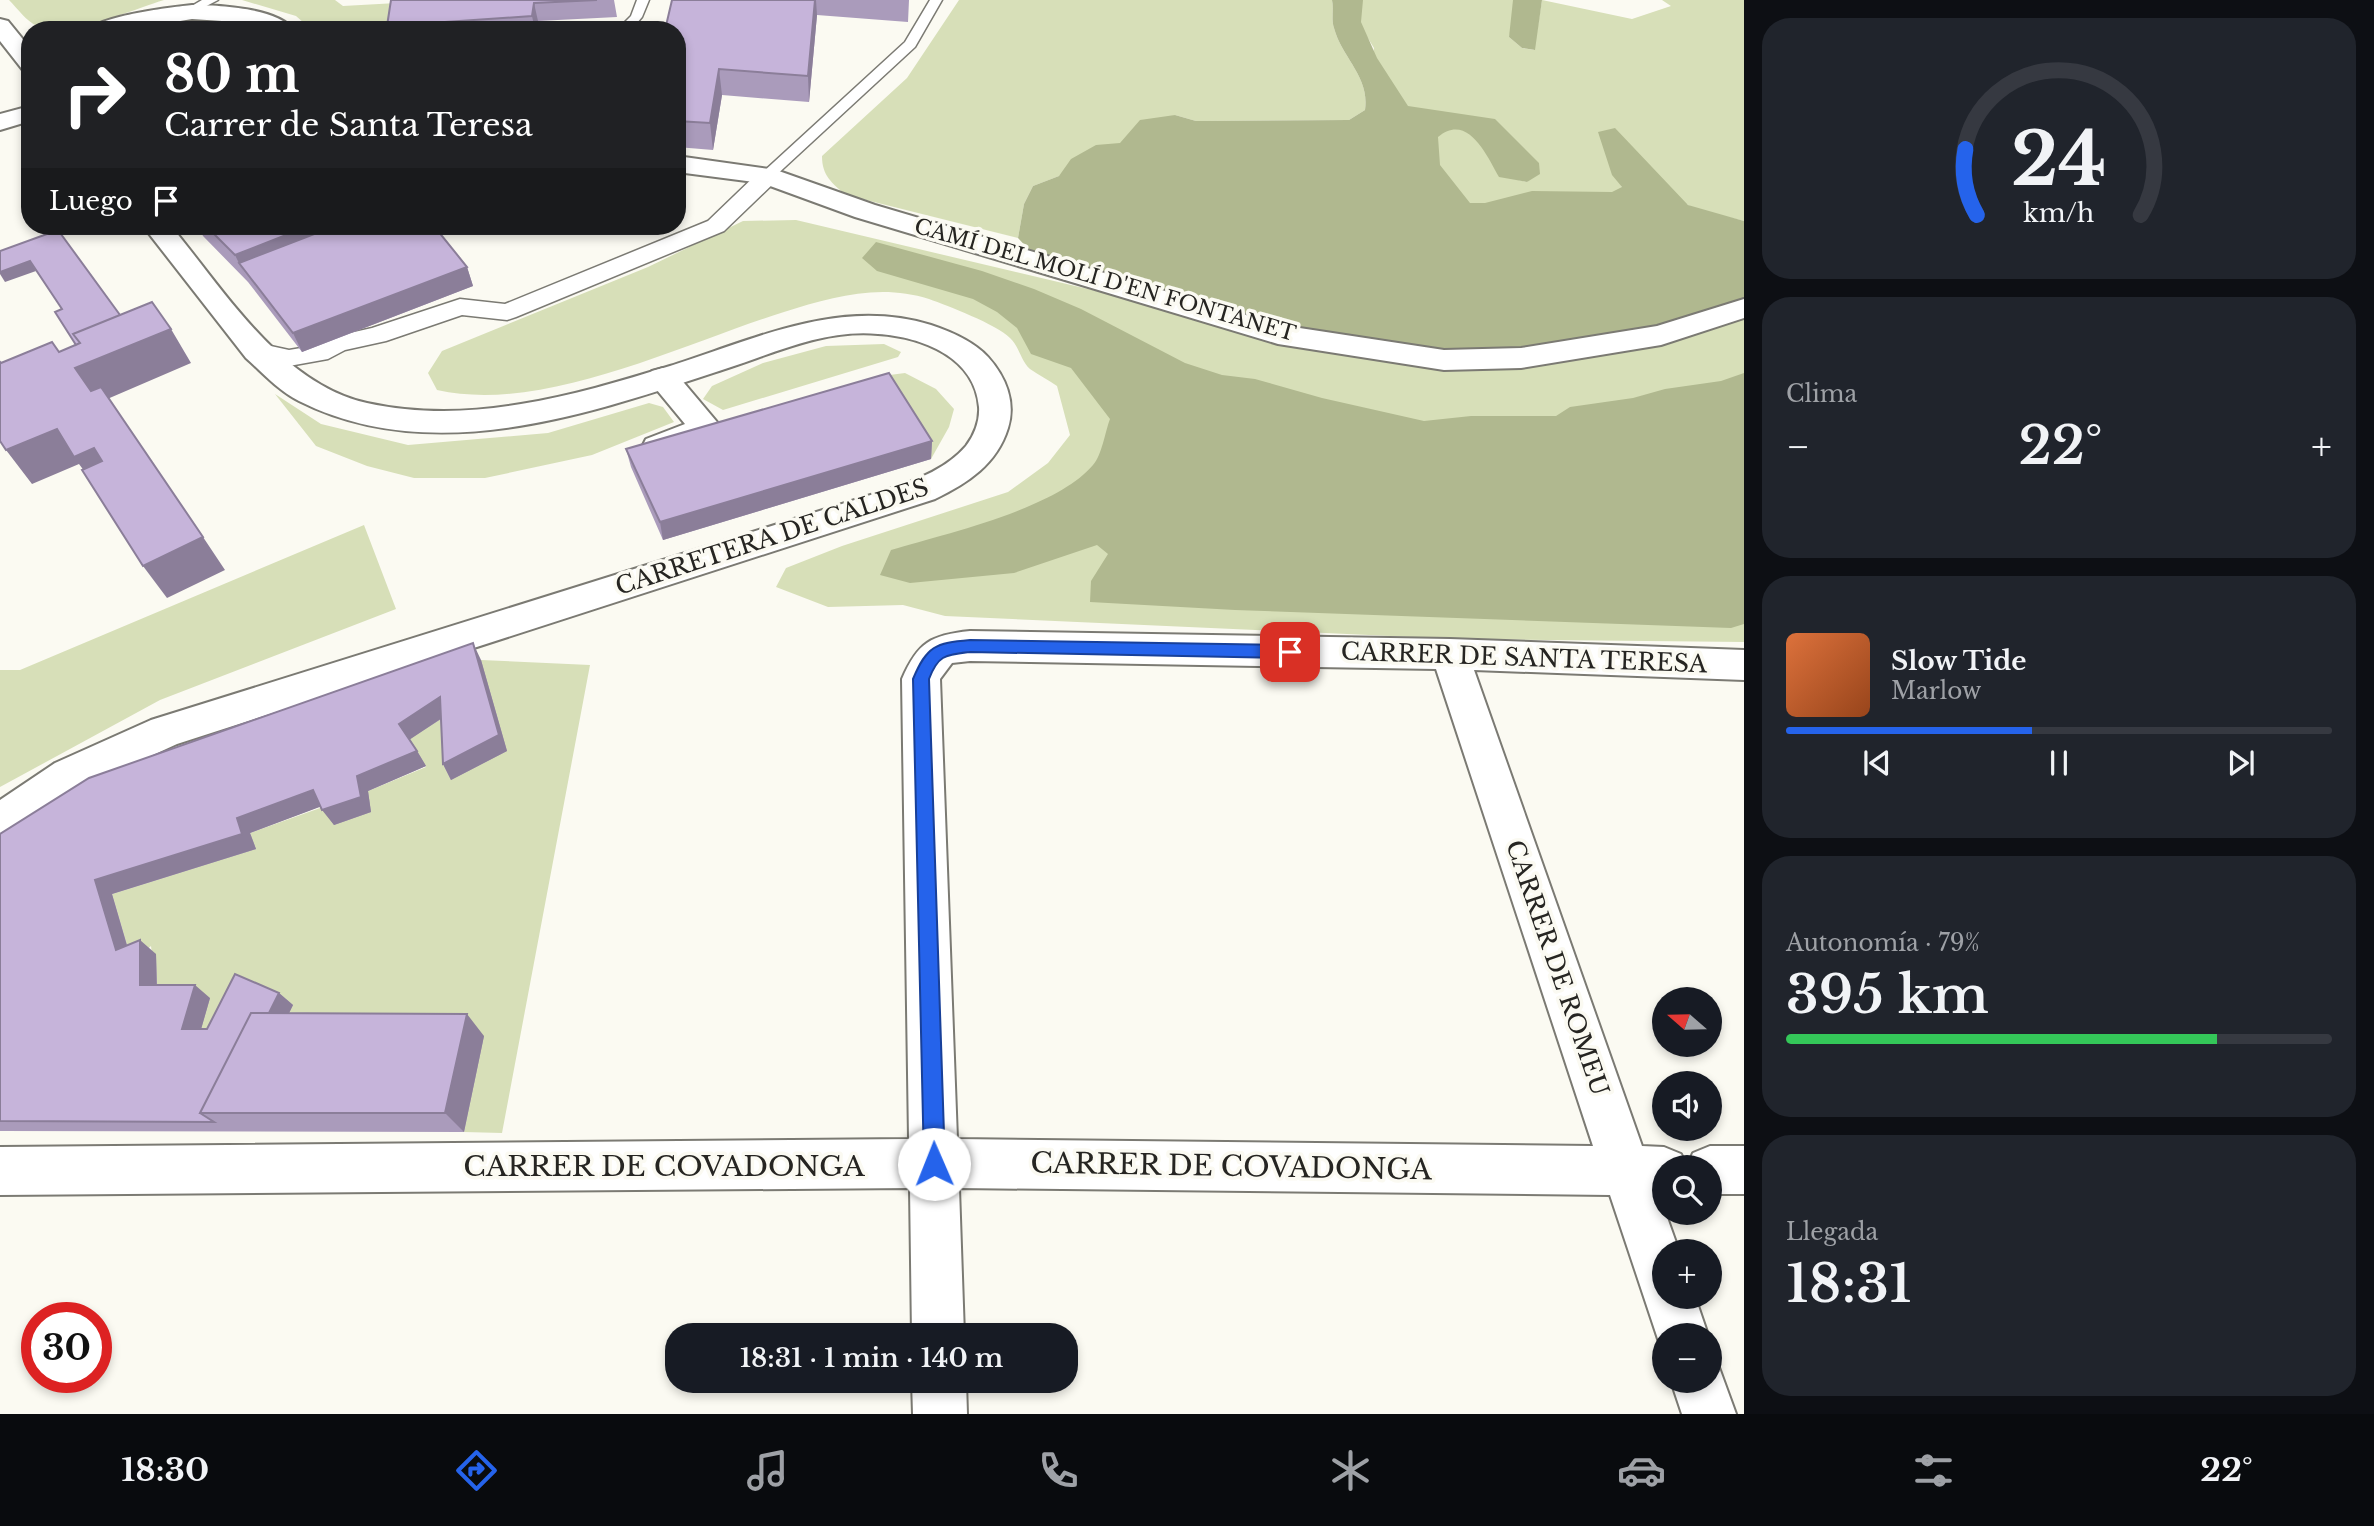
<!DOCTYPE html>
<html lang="es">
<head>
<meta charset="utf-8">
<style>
	:root { --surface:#171b24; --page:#20242c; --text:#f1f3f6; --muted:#9ea1a6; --line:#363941; --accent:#2563eb }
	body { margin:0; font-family:"Libre Baskerville",serif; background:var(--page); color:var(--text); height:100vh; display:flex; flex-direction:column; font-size:26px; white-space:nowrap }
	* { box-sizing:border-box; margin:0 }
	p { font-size:23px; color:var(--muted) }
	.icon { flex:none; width:38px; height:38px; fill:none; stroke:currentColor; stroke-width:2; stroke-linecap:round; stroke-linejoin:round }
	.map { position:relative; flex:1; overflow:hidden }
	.sheet { display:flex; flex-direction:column; gap:18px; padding:18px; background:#0d0f14; width:630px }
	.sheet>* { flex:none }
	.banner { position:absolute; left:21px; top:21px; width:665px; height:214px; border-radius:28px; box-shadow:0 4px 10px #0003; background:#202124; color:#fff; overflow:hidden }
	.needle { width:46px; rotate:290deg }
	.controls { position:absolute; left:1652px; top:987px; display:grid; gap:14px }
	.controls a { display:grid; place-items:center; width:70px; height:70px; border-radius:50%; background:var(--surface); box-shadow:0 4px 10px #0003; font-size:35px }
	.speed { position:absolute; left:21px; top:1302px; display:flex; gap:14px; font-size:35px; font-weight:700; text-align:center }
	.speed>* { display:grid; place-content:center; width:91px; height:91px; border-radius:50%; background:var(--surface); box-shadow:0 4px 10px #0003; line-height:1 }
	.speed .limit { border:10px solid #d22; background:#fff; color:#111 }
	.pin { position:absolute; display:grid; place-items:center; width:60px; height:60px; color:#fff; margin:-30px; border-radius:14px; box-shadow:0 4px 10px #0006 }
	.me { position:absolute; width:77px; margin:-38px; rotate:359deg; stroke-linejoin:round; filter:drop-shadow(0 0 5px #0008) }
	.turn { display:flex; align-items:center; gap:24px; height:147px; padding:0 28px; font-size:32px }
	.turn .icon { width:91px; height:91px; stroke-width:2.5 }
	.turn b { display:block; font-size:49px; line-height:60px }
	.then { display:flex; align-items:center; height:66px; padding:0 28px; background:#0003; gap:14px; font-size:26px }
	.big { font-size:52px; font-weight:600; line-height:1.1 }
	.sheet .card { flex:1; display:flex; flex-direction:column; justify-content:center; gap:10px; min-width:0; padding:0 24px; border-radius:28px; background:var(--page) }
	.sheet .dial { align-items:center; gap:0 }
	.dial svg { height:182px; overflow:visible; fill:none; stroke:var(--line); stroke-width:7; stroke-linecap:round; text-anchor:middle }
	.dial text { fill:var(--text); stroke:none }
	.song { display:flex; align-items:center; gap:21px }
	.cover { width:84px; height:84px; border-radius:10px; background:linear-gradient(135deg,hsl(20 70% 55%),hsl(20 70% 35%)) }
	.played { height:7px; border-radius:4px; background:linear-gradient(90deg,var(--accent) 45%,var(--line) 45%) }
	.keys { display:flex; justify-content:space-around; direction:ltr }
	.heat { display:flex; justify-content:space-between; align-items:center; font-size:38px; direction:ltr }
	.charge { height:10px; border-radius:5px; background:linear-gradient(90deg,#34c759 79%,var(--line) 0) }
	.trip { position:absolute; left:665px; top:1323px; width:413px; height:70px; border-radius:28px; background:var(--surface); box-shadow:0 4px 10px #0003; font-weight:600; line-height:70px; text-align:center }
	.tab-bar { display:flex; height:112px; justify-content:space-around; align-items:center; background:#090b0e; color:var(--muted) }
	.tab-bar .icon { width:49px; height:49px }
	.tab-bar .on { color:var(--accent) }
	.tab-bar b { font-size:32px; color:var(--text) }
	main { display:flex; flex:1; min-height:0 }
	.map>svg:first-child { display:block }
	.green { fill:#d7dfb8 }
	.forest { fill:#b0b88f }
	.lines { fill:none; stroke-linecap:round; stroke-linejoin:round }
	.service-casing { stroke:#7b7a73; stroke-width:3 }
	.pedestrian-casing { stroke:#7b7a73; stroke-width:3 }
	.minor-casing { stroke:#7b7a73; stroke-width:4 }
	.secondary-casing { stroke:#7b7a73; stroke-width:4 }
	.service { fill:#fff; fill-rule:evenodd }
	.pedestrian { fill:#fff; fill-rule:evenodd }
	.minor { fill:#fff; fill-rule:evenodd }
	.secondary { fill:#fff; fill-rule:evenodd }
	.wall { fill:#aa9bbb }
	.shaded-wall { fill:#8b7e99 }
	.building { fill:#c6b4da; stroke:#8b7e99; stroke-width:2 }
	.route { fill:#2563eb; stroke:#184099; stroke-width:2 }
	.labels { text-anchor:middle; stroke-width:7; stroke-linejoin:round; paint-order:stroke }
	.far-street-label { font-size:21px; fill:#262522; stroke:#fbfaf2 }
	.street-label { font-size:24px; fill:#262522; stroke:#fbfaf2 }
	.near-street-label { font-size:28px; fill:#262522; stroke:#fbfaf2 }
</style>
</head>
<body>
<main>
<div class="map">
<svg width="1744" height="1414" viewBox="0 0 1744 1414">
	<rect width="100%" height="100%" fill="#fbfaf2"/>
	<path class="green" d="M9 0H164C133 9 66 40 37 26 26 21 18 9 9 0Z
		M242 0H335L343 6 397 3 394 30H312L296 16Z
		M959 0H1332C1334 9 1331 19 1334 28 1342 58 1370 77 1365 110L1349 120 1196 121 1175 115 1059 176 1033 186 1024 204 1018 238 846 195C832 183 822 176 822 156L907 78Z
		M1359 0H1520L1509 37 1522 48 1534 50 1542 0 1632 19 1671 6 1662 0H1744V221L1695 209 1671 195 1617 133 1608 132C1605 152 1614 170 1622 187L1620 194 1528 193 1480 208 1459 204 1439 178 1432 134C1479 116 1486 146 1510 178L1527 182 1536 172 1523 148 1494 122 1445 114 1419 115 1402 108 1373 56 1374 48 1356 19Z
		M208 9 282 30H101Z
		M796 220 1278 334 1744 308V642L1457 639 945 616 903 605 828 607 776 587 786 568 842 546 1008 492 1048 463 1070 435 1057 386C1049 380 1038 375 1030 369 1021 361 1019 346 1010 338 996 324 948 306 929 299 880 283 831 297 784 312 681 344 544 414 437 390L428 373 442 351 648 267 743 221Z
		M884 344 901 352 898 357 723 410 703 399 712 386 763 363 826 346Z
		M905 373 936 389 954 409 949 427 931 459 882 376Z
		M275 394 321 424 408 445 548 433 649 403 663 407 674 422 592 455 485 478H414L367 466 316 446Z
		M364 525 396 609 160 700 0 787V670H20Z
		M481 660 590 665 502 1133 464 1132 483 1036 198 1040 157 998 151 946 132 963 112 894 255 849 250 833 368 791 426 767 409 740Z"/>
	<path class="forest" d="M1332 0H1363L1361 22 1377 58 1408 106 1495 119 1539 163 1540 174 1527 182 1499 177C1487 156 1468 112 1438 137L1440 165 1470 203H1485L1532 191 1612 192 1622 187 1612 175 1598 132 1615 128 1688 205 1744 221V308L1521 358 1278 334 1032 253 1018 238 1024 204 1033 186 1059 176 1071 159 1096 145 1120 143 1140 120 1175 115 1196 121 1349 120 1365 110C1370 77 1342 58 1334 28 1331 19 1334 9 1332 0Z
		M1513 0H1542L1535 50 1522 48 1509 37Z
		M876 242 982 271 1034 289 1081 309 1185 363 1222 375 1255 379 1322 398 1424 421 1471 416H1556L1570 407 1633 398 1665 389 1721 381 1744 373V624L1731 628 1235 610 1090 602 1091 581 1108 554 1097 545 1014 573 910 583 880 575 891 550C947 533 1056 509 1093 465 1102 455 1105 432 1110 419L1071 368 1031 354 1017 328 997 312 973 299 877 271 862 258Z"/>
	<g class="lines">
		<g class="service-casing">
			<path id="service" d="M202 0H218L191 14 185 10Z
				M637 0H649L642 17 631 30H617L631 16Z
				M930 0H942L915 47 772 179H762L760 176 762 173 905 42Z"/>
		</g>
		<g class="pedestrian-casing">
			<path id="pedestrian" d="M768 169 776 171 779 176 776 181 724 231 516 317 507 320 462 315 386 341 345 350 328 359 289 366 248 357 245 351 248 345 257 343 289 350 313 346 328 338 372 328 460 299 505 304 708 221 760 171Z"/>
		</g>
		<g class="minor-casing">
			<path id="minor" d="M192 5C217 5 279 8 293 30H262L237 22 192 19 127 30H90C99 16 173 7 192 5Z
				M30 106V121L0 130V114Z
				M677 156 776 170 875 205 1280 325 1444 350 1521 348 1657 326 1744 299V318L1661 345 1521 368 1444 370 1278 344 855 217 762 183 677 172Z
				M663 368 674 371 722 428 717 436 658 458 646 455 642 447 646 439 685 424 647 378 652 371Z
				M970 631 1450 639 1744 650V680L1474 670 1642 1146 1664 1147 1681 1154 1687 1167 1693 1153 1710 1146H1744V1194H1710V1167H1664V1195H1659L1679 1251H1664V1297H1695L1708 1335H1664L1663 1354 1610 1195 959 1188 964 1335H912L910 1188 0 1195V1147L909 1139 902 679C918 642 931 635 970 631ZM970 661 1436 669 1593 1146 957 1139 940 679 952 663Z
				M1710 1359 1717 1362 1736 1414H1682L1671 1381H1710Z
				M912 1381H966L967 1414H913Z"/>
		</g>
		<g class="secondary-casing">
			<path id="secondary" d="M0 19 8 21 30 48V71L22 69 0 41Z
				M143 226H171C224 290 281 384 367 403 417 414 470 413 521 404 571 396 621 381 670 366 755 339 841 297 931 325 952 332 973 341 988 357 1006 377 1016 402 1008 428 997 464 968 483 935 499L177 744 83 787 15 835 0 840V800L55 763 151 720 893 488C919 479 947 468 966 446 974 436 980 421 979 407 975 357 922 337 878 334 824 329 775 353 725 369 592 413 434 469 299 401 279 391 263 373 246 358Z"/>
		</g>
		<use href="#service" class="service"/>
		<use href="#pedestrian" class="pedestrian"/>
		<use href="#minor" class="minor"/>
		<use href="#secondary" class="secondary"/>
	</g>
	<path class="wall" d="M391 0H614L617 17 538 21 537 30H388L387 26Z
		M672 0H909L908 22 817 15 809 102 722 95 713 150 677 147V30Z
		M198 226H434L467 267 473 286 302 352 248 282 203 236Z
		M932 441 931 459 663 540 631 467 626 449Z
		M481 660 507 751 451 780 443 764 441 719 410 739 426 766 368 791 371 812 334 825 321 806 250 833 256 849 112 894 127 945 156 954 157 985 210 998 201 1029H207L279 993 293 1005 289 1013 484 1036 464 1132 0 1131V834Z"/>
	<path class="shaded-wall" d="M815 0H816L817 15 809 102 808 76Z
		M534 3 538 21 537 30H535L532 16Z
		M719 69 722 95 713 150 710 123Z
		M309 226H389L239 263 248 282 235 255Z
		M30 261 36 271 5 282 0 274V272Z
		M467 267 473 286 302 352 293 333Z
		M171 329 191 363 98 403 75 368Z
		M57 429 94 448 118 482 99 491 79 464 32 484 6 450Z
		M932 441 931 459 663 540 660 522Z
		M203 537 225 570 167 598 143 566Z
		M473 643 481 660 507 751 451 780 443 764Z
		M440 697 448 714 409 740 399 724Z
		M417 751 426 766 368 791 371 812 334 825 322 810 357 776Z
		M313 790 325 805 250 833 256 849 112 894 132 963 116 950 95 880 237 818Z
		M140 940 156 954 157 998 140 985Z
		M195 985 210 998 198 1040 182 1029Z
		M279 993 293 1005 240 1113H219Z
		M467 1014 484 1036 464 1132 445 1113Z"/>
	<path class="building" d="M391 0H597L534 3 532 16 387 26Z
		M672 0H815L808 76 719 69 710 123 677 121V30H665Z
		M206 226H309L235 255Z
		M335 226H434L467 267 293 333 239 263Z
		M58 230 120 315 73 334 80 343 76 345 55 312 62 309 30 261 0 272V251Z
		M152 302 171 329 75 368 91 391 101 387 203 537 143 566 82 470 102 461 94 448 74 457 57 429 6 450 0 441V362L1 363 52 342 59 352 80 343 73 334Z
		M889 373 932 441 660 522 626 449Z
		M473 643 499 735 443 764 440 697 399 724 417 751 357 776 361 797 322 810 313 790 237 818 242 834 95 880 116 950 140 940V985H195L182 1029H207L235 974 279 993 269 1013H251L200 1113 214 1122 0 1121V834L89 778Z
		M251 1013 467 1014 445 1113H200Z"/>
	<path class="route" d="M970 640 1290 645 1298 652 1290 658 970 652C945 655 938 655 929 679L945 1164 942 1171 934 1174 927 1171 924 1164 913 679C927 646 935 643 970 640Z"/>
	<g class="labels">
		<g class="far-street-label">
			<text transform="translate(1105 280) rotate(16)" y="7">CAMÍ DEL MOLÍ D'EN FONTANET</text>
		</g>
		<g class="street-label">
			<text transform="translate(772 537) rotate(-18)" y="8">CARRETERA DE CALDES</text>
			<text transform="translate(1524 658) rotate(2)" y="8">CARRER DE SANTA TERESA</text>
			<text transform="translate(1557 968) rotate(71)" y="8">CARRER DE ROMEU</text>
		</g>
		<g class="near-street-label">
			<text x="664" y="1176">CARRER DE COVADONGA</text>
			<text transform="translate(1231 1166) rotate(1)" y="10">CARRER DE COVADONGA</text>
		</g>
	</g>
</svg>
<div class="controls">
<a><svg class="needle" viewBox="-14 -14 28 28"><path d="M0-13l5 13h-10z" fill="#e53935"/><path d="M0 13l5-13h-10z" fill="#9ea1a6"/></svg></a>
<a><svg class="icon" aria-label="sound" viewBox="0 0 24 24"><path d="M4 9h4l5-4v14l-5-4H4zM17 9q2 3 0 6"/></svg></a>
<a><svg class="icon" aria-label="search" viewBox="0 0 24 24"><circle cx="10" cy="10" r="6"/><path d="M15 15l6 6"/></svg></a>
<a>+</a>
<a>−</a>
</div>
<div class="speed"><div class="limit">30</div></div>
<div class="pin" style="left:1290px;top:652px;background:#d93025"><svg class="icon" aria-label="arrive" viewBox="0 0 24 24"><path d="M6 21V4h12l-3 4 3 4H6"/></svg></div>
<svg class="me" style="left:934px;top:1164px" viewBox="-20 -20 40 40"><circle r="19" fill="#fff"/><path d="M0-13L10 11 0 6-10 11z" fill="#2563eb"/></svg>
<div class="trip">18:31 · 1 min · 140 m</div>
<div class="banner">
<div class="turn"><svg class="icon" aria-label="right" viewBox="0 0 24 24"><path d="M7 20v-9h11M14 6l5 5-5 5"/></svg><div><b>80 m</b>Carrer de Santa Teresa</div></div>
<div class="then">Luego<svg class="icon" aria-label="arrive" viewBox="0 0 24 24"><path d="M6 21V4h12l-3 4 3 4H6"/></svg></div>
</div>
</div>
<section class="sheet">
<div class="card dial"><svg viewBox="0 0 100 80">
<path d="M14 69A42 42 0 1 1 86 69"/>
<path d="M14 69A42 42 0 0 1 9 40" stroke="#2563eb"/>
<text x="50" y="56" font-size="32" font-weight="700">24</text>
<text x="50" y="72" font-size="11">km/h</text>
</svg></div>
<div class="card"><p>Clima</p>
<div class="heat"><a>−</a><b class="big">22°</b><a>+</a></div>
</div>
<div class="card">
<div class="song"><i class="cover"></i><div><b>Slow Tide</b><p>Marlow</p></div></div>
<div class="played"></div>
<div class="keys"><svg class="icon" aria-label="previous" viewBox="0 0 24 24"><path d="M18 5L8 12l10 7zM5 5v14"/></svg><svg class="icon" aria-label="pause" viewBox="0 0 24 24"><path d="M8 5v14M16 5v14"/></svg><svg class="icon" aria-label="next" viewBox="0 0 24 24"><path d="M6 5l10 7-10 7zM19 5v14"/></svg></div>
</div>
<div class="card"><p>Autonomía · 79%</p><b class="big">395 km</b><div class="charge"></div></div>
<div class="card"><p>Llegada</p><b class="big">18:31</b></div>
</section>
</main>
<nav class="tab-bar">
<b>18:30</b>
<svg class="icon on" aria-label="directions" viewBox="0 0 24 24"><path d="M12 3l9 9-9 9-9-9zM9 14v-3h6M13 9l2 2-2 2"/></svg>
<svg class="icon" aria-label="music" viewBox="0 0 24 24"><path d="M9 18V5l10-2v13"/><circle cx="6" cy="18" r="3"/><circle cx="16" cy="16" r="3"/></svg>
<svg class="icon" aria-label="phone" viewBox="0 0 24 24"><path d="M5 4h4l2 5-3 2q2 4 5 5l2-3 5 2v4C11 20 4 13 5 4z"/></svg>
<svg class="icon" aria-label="climate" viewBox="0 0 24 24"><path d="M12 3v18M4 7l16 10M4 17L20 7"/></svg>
<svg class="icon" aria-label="car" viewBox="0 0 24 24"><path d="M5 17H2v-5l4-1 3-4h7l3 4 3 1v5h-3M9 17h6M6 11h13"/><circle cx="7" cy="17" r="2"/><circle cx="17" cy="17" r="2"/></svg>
<svg class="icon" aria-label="filters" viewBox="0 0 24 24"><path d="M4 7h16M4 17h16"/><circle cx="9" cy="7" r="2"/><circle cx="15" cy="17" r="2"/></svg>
<b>22°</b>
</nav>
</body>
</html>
